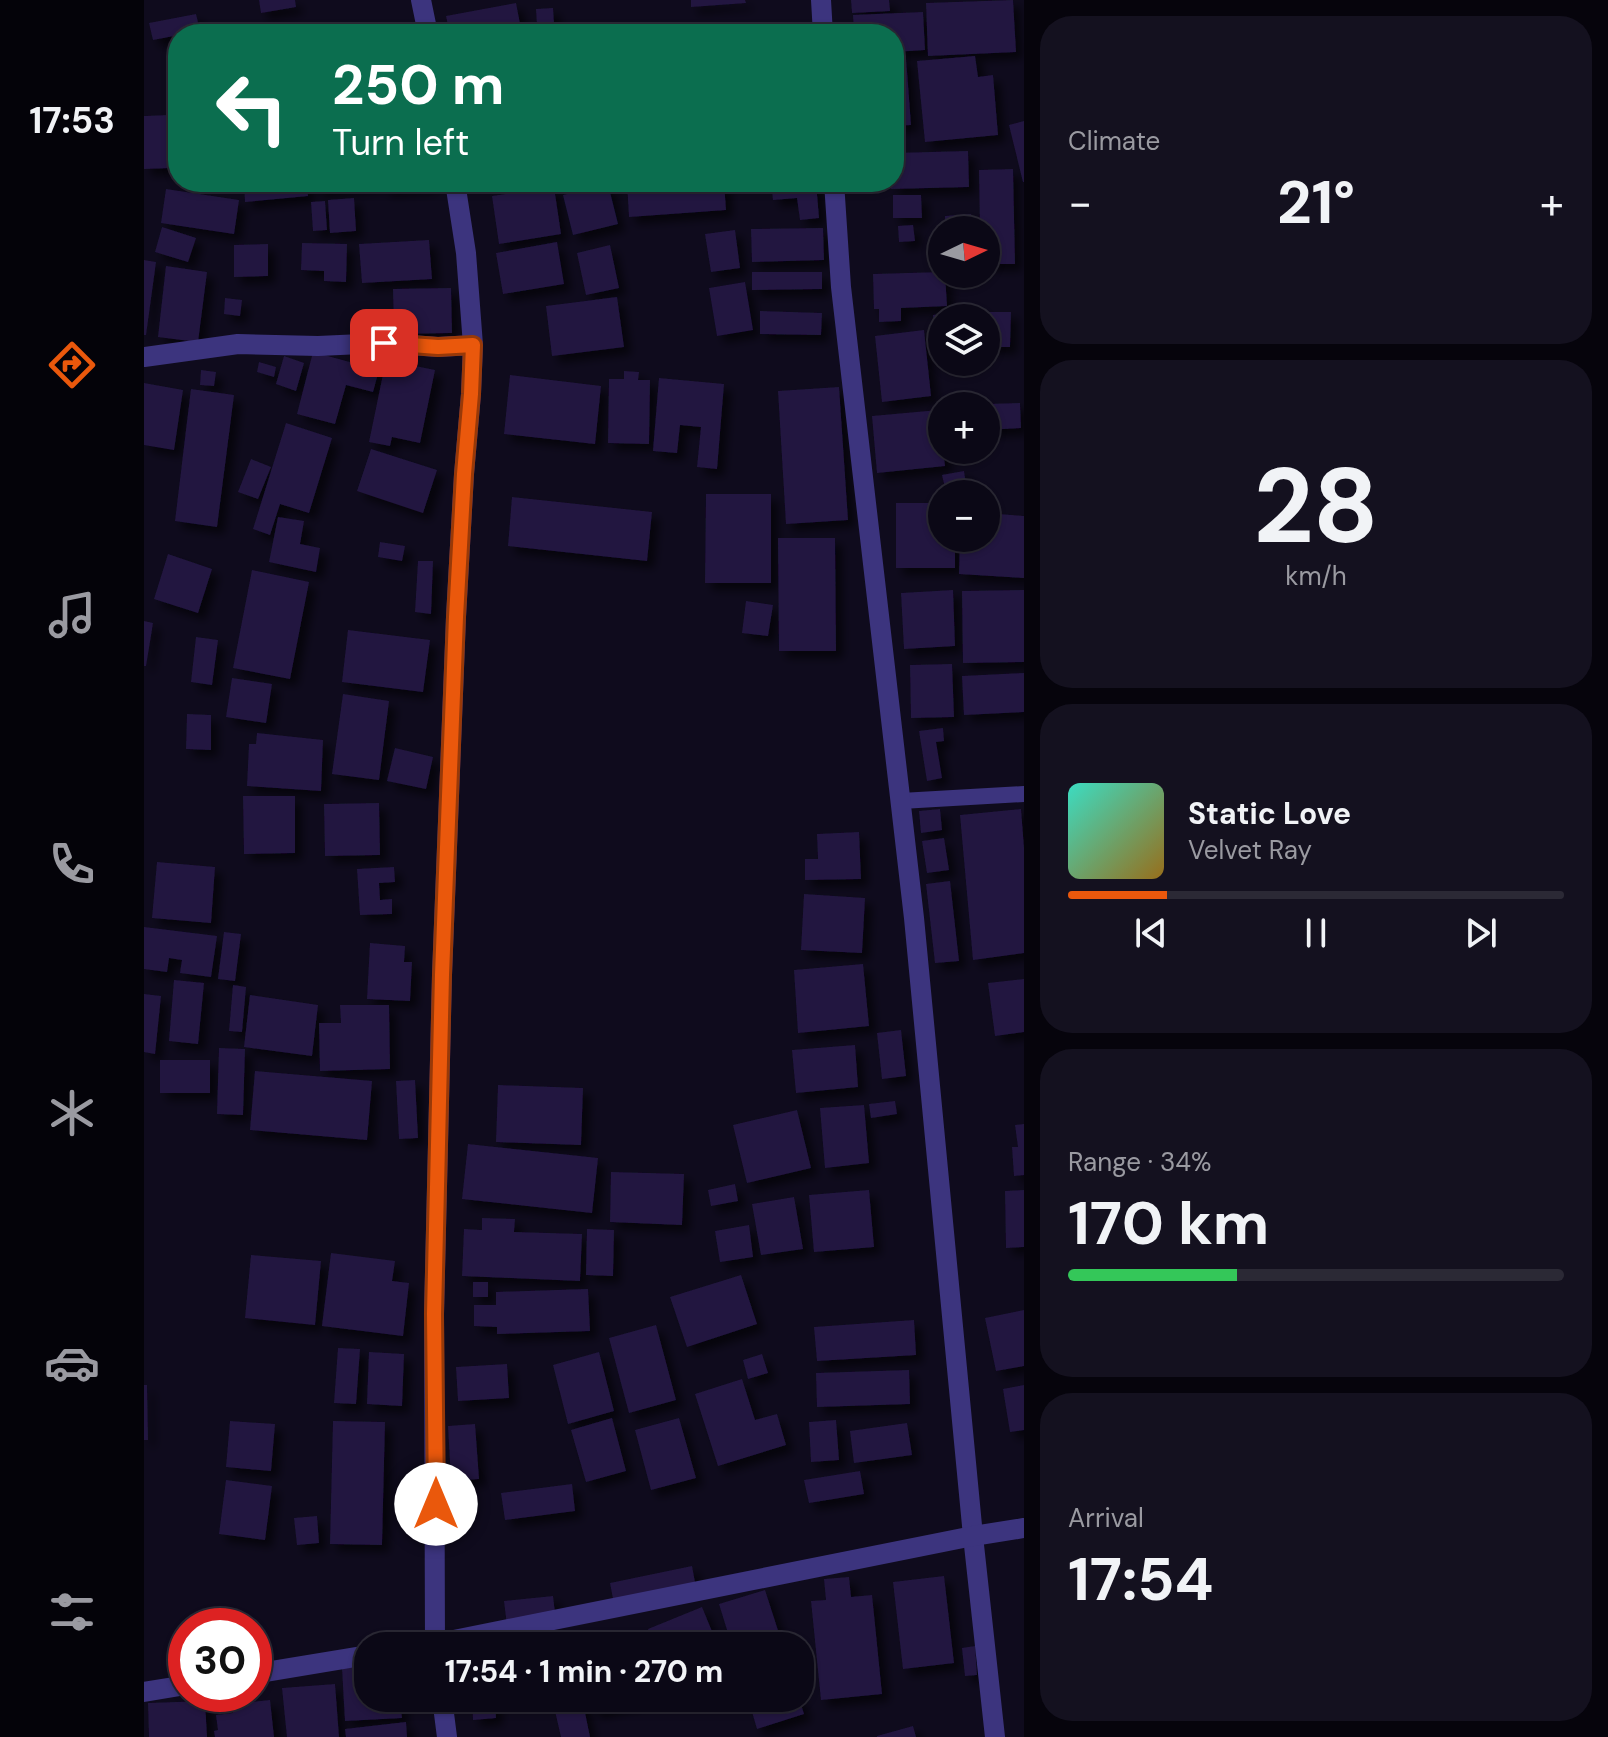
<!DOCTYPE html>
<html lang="en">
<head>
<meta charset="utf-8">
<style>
	:root { --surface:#0b0816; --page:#14111f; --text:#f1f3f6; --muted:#9a9aa1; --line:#2b2935; --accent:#ea580c }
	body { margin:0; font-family:"DM Sans",sans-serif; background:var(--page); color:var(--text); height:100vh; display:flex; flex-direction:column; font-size:30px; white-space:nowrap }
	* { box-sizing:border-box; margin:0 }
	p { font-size:26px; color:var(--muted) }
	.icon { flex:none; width:44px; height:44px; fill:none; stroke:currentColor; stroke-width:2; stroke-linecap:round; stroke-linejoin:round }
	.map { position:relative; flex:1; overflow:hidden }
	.details { display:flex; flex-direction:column; gap:16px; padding:16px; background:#06040c; width:584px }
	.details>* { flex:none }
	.banner { position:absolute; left:24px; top:24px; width:736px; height:168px; border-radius:32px; box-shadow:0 2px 6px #0004,0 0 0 2px var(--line); background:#0b6e4f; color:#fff; overflow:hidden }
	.needle { width:52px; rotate:85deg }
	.tools { position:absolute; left:784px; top:216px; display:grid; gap:16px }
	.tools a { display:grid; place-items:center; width:72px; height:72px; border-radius:50%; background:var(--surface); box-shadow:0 2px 6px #0004,0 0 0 2px var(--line); font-size:40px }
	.speed { position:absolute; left:24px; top:1608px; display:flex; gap:16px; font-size:40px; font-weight:700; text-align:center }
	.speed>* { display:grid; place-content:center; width:104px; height:104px; border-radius:50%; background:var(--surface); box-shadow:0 2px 6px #0004,0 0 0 2px var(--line); line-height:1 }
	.speed .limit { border:12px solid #d22; background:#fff; color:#111 }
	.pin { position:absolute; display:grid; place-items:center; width:68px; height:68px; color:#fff; margin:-34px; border-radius:16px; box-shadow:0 4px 12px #0006 }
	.me { position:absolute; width:88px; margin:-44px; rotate:0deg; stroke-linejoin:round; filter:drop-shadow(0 0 6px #0008) }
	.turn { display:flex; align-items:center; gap:28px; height:168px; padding:0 32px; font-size:36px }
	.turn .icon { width:104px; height:104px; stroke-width:2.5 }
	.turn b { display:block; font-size:56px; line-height:68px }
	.big { font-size:60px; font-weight:700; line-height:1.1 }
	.details .tile { flex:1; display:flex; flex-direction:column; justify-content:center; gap:12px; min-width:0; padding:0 28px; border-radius:32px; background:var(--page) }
	.details .dial { align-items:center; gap:0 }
	.dial b { font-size:104px; line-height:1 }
	.song { display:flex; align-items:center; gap:24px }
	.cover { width:96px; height:96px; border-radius:12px; background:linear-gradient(135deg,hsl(170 70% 55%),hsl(40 70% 35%)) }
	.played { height:8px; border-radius:4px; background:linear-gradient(90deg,var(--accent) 20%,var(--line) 20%) }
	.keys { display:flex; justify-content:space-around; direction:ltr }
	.heat { display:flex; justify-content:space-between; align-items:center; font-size:44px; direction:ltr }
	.charge { height:12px; border-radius:6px; background:linear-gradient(90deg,#34c759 34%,var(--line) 0) }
	.trip { position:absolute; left:210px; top:1632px; width:460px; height:80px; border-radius:32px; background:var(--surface); box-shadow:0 2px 6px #0004,0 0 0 2px var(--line); font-weight:700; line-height:80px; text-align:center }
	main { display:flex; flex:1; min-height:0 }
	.tabs { display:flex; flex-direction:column; width:144px; justify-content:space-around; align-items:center; background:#040309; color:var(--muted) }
	.tabs .icon { width:56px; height:56px }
	.tabs .on { color:var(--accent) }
	.tabs b { font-size:36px; color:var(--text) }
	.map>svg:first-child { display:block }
	.building { fill:#21163f; filter:url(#shadow) }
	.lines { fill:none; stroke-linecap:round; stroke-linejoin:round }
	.service { stroke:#3c347e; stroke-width:16 }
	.minor { stroke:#3c347e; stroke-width:20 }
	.tertiary { stroke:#3c347e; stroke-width:20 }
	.route-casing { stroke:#983908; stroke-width:20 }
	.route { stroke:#ea580c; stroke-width:14 }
</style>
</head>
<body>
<main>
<nav class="tabs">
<b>17:53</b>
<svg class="icon on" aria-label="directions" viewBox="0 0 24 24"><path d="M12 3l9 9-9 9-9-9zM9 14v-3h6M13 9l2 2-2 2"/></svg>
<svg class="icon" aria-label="music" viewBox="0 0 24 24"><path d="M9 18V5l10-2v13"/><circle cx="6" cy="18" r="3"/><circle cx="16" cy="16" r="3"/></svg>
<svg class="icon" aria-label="phone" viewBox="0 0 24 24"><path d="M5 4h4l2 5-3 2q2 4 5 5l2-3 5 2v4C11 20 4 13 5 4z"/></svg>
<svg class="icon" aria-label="climate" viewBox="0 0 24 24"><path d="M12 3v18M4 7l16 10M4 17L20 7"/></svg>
<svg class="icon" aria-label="car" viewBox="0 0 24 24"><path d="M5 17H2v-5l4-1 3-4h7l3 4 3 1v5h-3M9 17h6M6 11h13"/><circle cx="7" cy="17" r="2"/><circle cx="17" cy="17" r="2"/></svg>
<svg class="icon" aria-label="filters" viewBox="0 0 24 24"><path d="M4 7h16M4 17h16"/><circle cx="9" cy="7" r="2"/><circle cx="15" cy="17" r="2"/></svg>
</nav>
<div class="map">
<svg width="880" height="1737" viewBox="0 0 880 1737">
	<defs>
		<filter id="shadow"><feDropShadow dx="7" dy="7" stdDeviation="4" flood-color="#0009"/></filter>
	</defs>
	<rect width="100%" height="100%" fill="#0f0b1d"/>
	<path class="building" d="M115 0H151L152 7 117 13Z
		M547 0H601L602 3 547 7Z
		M707 0H745L746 11 708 13Z
		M869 0 872 52 784 56 782 3Z
		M372 3 378 34H306L302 16Z
		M409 8 410 24 393 26 392 9Z
		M779 12 781 50 750 52V34H710L709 15Z
		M52 14 56 31 9 40 5 23Z
		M243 22 245 34H186V32Z
		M831 56 834 77 849 75 854 135 781 142 773 61Z
		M762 58 767 125 750 126V59Z
		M34 67V113H30L26 68Z
		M25 115 26 168 0 169V116Z
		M880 121V182H879L865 125Z
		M824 151 825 187 747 189 746 182H750V153Z
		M869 169 871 264H842V230H836L835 170Z
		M100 182H163L164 196 101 202Z
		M171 182H286V186L240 190 239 184 171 191Z
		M435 182H449L450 187 464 184 474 224 429 235 419 195 436 191Z
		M483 182H580L582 210 485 217Z
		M627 182H672L675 218 656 220 653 198 629 200Z
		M410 187 417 234 355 244 348 196Z
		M22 189 95 200 90 234 17 223Z
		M749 195H777L778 218H749Z
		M210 198 212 231 186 233 184 200Z
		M181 201 183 230 169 231 167 202Z
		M827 214 828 230H801V216Z
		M769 225 771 241 755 242 754 226Z
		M18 227 52 238 44 262 11 252Z
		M679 228 680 260 608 262 607 229Z
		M591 230 596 268 567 272 561 234Z
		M285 240 288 279 218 283 215 244Z
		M413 242 420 284 359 294 352 253Z
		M158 243 203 244 202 282 180 281V271L157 270Z
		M124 244V276L90 277V245Z
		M466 245 475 288 442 295 433 253Z
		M0 260 12 262 2 335H0Z
		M22 266 63 272 54 342 14 337Z
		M608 272H678V289L608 290Z
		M798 272V274H801L803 306 757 308V321L735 322V309H730L729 274Z
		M601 282 609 330 573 336 565 288Z
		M307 288 308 333 250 334 249 289Z
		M473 297 480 347 408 356 402 306Z
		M81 298 98 300 96 316 80 314Z
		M616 311 678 313 677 335 616 334Z
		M812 312V318H798V357L792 358 789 315Z
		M828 312H867L866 347H842V318H828Z
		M780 330 787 396 738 402 731 336Z
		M169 352 235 370 229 392 202 385 191 424 153 414Z
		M140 356 160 363 152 391 132 384Z
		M242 360 291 370 276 443 248 437 246 446 225 442Z
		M115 362 132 367 130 377 113 372Z
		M57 370 72 372 70 386 56 385Z
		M480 371 495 372 494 380H506L505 444 464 443 465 379H480Z
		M366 375 457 386 451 444 360 434Z
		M515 378 580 384 573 469 553 467 557 427 536 425 533 453 509 451Z
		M0 383 39 390 30 450 0 445Z
		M695 387 704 520 642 524 634 391Z
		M47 389 90 395 73 527 31 521Z
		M876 403 877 428 842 430V404Z
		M795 410 801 466 733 473 728 416Z
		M142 423 188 438 165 513 136 504 126 535 109 529Z
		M227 449 293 470 279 513 213 491Z
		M107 459 127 467 114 499 94 492Z
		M820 471 822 485 801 488 798 475Z
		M562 494H627V583H561Z
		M368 497 508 512 503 561 364 546Z
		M752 503H798V538H811V568H752Z
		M842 513 880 516V578L815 574 816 538H842Z
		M134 517 160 521 156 544 176 548 172 572 125 562Z
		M634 538H691L692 651H635Z
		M236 542 261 546 258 561 234 557Z
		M24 554 68 569 54 613 10 599Z
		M274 561H289L287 614 271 612Z
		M108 570 165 582 146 679 89 668Z
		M809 590 811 646 760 649 757 593Z
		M880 590V662L819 663 818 591Z
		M602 601 629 605 624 636 598 633Z
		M0 621 9 623 2 666H0Z
		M204 630 286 640 279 692 198 682Z
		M52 637 74 640 68 685 47 682Z
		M808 664 810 717 767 718 766 665Z
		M880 673V712L820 715 818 676Z
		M88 678 128 684 122 723 82 717Z
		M199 694 245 701 235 780 188 774Z
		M43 714 67 715V750L42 749Z
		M799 728 800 741 792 742 798 778 783 781 775 731Z
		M113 733 179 740 177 791 103 786 105 744H112Z
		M251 748 289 757 282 789 243 781Z
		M99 796H151V853L100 854Z
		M235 803 236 855 181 856 180 804Z
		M796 809 798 830 777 833 775 811Z
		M877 809 880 848V953L829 960 816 815Z
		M715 832 717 879 661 880V859H674L673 834Z
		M800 838 805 870 783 873 778 841Z
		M13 862 71 867 67 923 8 918Z
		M250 867 251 882 235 883 236 900 248 899V914L216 915 213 869Z
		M806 881 815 961 791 963 782 884Z
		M660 894 721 898 718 953 657 950Z
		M0 927 73 936 67 977 36 973 38 960 25 958 23 972 0 969Z
		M80 932 97 934 91 981 74 979Z
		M226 943 261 946 260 962H268L266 1001 223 999Z
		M719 964 725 1026 654 1033 650 970Z
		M880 979V1032L851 1036 844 983Z
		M30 980 60 983 54 1044 25 1041Z
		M89 985 102 987 98 1032 85 1031Z
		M0 994 17 996 11 1054 0 1052Z
		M106 995 174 1005 168 1056 100 1047Z
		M196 1005H245L246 1069 176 1071 175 1023H197Z
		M757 1030 762 1076 738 1079 733 1033Z
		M711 1045 714 1087 652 1093 648 1050Z
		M75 1048 101 1049 99 1115 73 1114Z
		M16 1060H66V1093H16Z
		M111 1071 228 1081 223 1140 106 1130Z
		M271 1080 274 1138 255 1139 252 1081Z
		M354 1085 439 1088 437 1145 352 1142Z
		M751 1101 753 1114 727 1118 725 1104Z
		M720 1105 725 1163 681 1168 676 1108Z
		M653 1110 667 1168 603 1183 589 1125Z
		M880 1124V1175L870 1176 868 1147H874L871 1125Z
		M324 1144 454 1158 448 1213 318 1199Z
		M467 1172 540 1174 538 1225 466 1222Z
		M591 1184 594 1201 567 1206 564 1190Z
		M725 1190 730 1247 670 1252 665 1195Z
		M880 1190V1247L862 1248 861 1191Z
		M650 1197 659 1249 617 1255 608 1204Z
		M338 1218 371 1219 370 1232 438 1234 436 1281 318 1276 320 1229 338 1230Z
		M605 1225 609 1257 576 1262 571 1231Z
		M443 1229 470 1230 469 1276 442 1275Z
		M187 1253 251 1261 248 1281 265 1283 259 1336 178 1326Z
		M107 1255 177 1261 171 1325 101 1318Z
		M597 1275 613 1324 543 1347 526 1297Z
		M329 1282H344V1297H329Z
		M444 1289 446 1331 353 1334V1327L330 1326V1305H352V1292Z
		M880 1310V1366L852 1371 841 1318Z
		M770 1320 772 1355 673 1361 670 1327Z
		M512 1325 532 1400 485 1413 465 1338Z
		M194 1348 216 1349 212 1404 190 1403Z
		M225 1352 260 1354 258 1406 223 1404Z
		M455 1352 470 1411 424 1424 409 1365Z
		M618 1354 624 1373 604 1379 599 1360Z
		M363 1364 365 1398 314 1401 312 1367Z
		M765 1370 766 1404 673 1407 672 1373Z
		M598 1379 611 1420 633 1414 642 1445 574 1466 551 1394Z
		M0 1385H3L4 1440H0Z
		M880 1385V1430L866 1432 859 1389Z
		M468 1418 482 1471 442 1482 427 1430Z
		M535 1418 552 1478 507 1490 491 1430Z
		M692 1420 695 1460 667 1462 665 1422Z
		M86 1421 131 1424 127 1471 82 1467Z
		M189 1421 241 1422 238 1545 186 1544Z
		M763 1423 768 1455 710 1463 706 1431Z
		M331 1424 335 1479 307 1481 304 1426Z
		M716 1471 720 1494 665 1503 660 1480Z
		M82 1480 128 1486 121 1540 75 1534Z
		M428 1484 431 1511 361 1520 357 1493Z
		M173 1516 175 1543 153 1545 150 1518Z
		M548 1566 552 1588 470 1604 466 1583Z
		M800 1576 810 1663 759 1669 749 1582Z
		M705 1577 707 1597 728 1595 738 1694 677 1700 667 1601 682 1600 680 1579Z
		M621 1590 639 1646H588L575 1604Z
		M409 1596 412 1621 363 1626 360 1601Z
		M558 1607 574 1646H511L504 1629Z
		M481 1633 485 1646H435V1645Z
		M831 1646 833 1675 821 1676 818 1648Z
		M224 1666V1698H256L258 1718 201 1721 198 1668Z
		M191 1684 195 1737H143L138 1688Z
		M328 1698H351L352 1718 329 1720Z
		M408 1698H438L446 1737H417Z
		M446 1698H501V1699L450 1712Z
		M604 1698H655L660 1714 613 1729Z
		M126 1700 130 1737H71L70 1731 74 1730 72 1715 89 1713 88 1704Z
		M61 1701 63 1737H5L4 1703Z
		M262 1722 263 1737H202L201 1729Z
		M769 1726 772 1737H733V1736Z"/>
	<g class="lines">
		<path class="service" d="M757 801 880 794"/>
		<path class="minor" d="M277 0 284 34
			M677 0 679 34
			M690 182 697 287 770 918 829 1536 851 1737
			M0 357 94 344 174 346 240 343 294 347 329 345
			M291 1646 290 1314 298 975 312 617 320 474 327 394 329 345 322 253 311 182
			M298 1698 303 1737"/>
		<path class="tertiary" d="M280 1646 829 1536 880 1528
			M110 1674 224 1655
			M0 1692 42 1685"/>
	</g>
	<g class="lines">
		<g class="route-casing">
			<path id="route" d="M240 343 294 347 329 345 327 394 320 474 312 617 298 975 290 1314 292 1504"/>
		</g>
		<use href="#route" class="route"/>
	</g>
</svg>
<div class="tools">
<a><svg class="needle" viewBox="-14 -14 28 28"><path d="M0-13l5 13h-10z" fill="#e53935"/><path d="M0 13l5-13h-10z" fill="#9a9aa1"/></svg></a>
<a><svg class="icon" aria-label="layers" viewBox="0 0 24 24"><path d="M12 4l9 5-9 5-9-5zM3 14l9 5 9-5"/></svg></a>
<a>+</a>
<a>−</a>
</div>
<div class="speed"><div class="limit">30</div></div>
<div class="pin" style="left:240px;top:343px;background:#d93025"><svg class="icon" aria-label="arrive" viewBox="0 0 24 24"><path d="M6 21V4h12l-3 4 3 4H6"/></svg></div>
<svg class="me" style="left:292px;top:1504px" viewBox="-20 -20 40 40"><circle r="19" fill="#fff"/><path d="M0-13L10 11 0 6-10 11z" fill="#ea580c"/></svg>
<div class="trip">17:54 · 1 min · 270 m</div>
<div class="banner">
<div class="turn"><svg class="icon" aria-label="left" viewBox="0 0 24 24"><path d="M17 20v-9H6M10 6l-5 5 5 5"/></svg><div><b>250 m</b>Turn left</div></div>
</div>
</div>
<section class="details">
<div class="tile"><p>Climate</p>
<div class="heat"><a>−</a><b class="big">21°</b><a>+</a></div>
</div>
<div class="tile dial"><b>28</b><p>km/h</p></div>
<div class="tile">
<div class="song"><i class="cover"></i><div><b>Static Love</b><p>Velvet Ray</p></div></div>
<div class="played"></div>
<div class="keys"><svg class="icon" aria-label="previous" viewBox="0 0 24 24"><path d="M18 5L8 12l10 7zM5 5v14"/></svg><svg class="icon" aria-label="pause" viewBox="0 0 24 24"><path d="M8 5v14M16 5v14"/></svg><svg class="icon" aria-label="next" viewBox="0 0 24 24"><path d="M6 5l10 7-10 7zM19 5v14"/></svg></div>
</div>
<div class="tile"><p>Range · 34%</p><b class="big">170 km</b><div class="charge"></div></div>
<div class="tile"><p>Arrival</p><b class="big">17:54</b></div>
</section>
</main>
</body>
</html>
